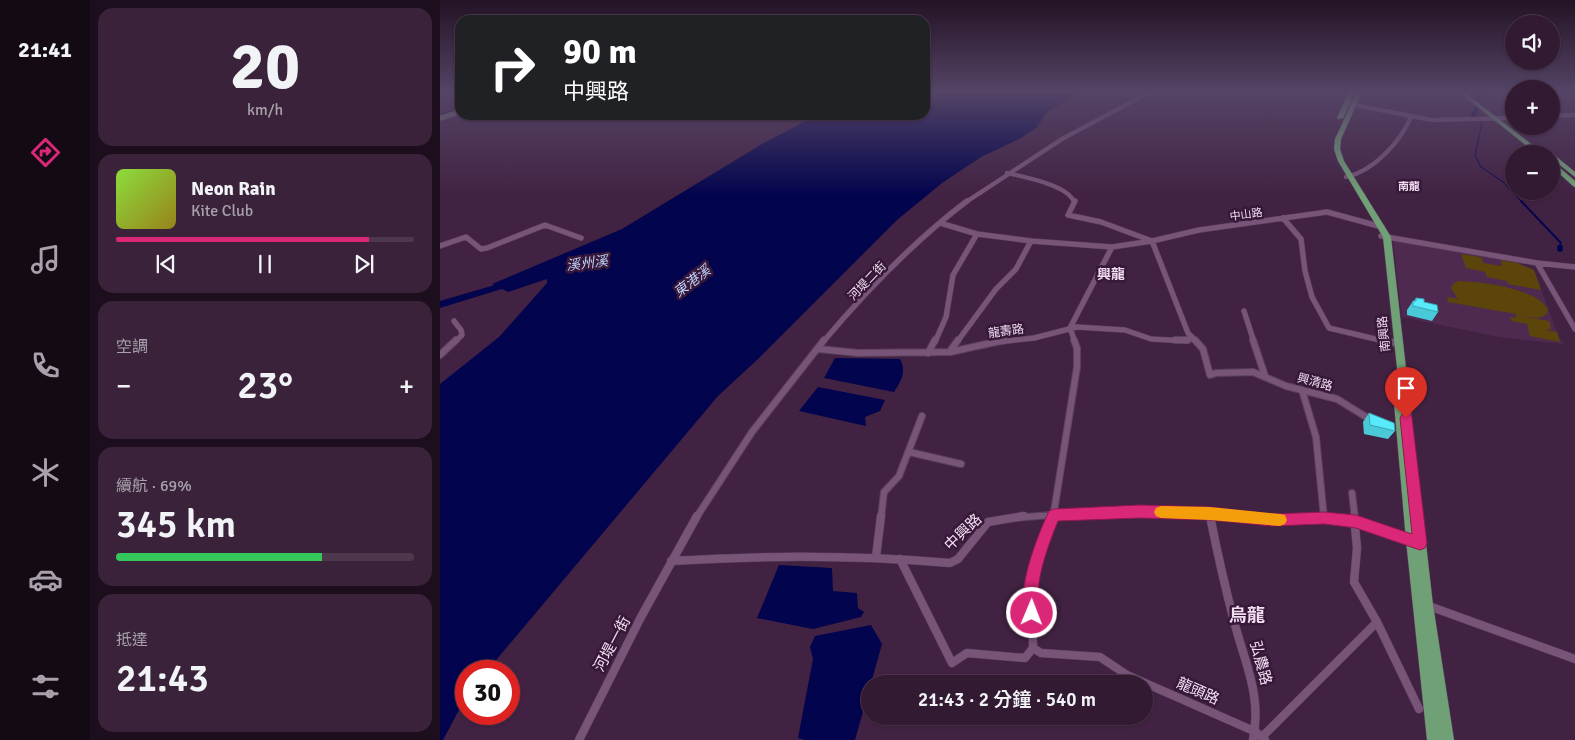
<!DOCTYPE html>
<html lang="zh-TW">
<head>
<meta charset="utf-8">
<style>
	:root { --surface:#321a32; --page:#3a233a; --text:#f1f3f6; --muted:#a8a1ac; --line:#4d384d; --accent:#db2777 }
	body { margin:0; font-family:Signika,"Noto Sans TC",sans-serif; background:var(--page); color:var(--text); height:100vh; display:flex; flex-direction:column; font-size:19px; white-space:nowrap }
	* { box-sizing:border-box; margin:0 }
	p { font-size:16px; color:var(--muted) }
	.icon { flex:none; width:28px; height:28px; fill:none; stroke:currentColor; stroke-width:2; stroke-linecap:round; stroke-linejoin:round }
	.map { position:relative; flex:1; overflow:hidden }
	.sheet { display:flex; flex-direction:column; gap:8px; padding:8px; background:#1c0e1c; width:350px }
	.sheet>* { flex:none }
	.hud { position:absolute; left:15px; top:15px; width:475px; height:105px; border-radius:15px; box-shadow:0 1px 4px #0004,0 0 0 1px var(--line); background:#202124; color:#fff; overflow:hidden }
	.controls { position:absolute; left:1065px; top:15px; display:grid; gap:10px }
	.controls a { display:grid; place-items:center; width:55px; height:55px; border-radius:50%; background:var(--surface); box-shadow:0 1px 4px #0004,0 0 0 1px var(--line); font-size:25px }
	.speed { position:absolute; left:15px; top:660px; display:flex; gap:10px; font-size:25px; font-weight:700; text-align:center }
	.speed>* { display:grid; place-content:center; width:65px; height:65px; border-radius:50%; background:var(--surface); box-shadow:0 1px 4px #0004,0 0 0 1px var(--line); line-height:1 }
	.speed .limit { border:8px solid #d22; background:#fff; color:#111 }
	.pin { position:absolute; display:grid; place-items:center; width:42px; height:42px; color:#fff; margin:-51px -21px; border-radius:50% 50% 50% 0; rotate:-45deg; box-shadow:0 0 5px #0007 }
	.pin .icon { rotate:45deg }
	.me { position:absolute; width:55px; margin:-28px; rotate:1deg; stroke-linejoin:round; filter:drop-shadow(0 0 4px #0008) }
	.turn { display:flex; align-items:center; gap:18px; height:105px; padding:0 25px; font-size:22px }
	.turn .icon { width:65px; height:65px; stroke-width:2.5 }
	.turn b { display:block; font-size:35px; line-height:42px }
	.big { font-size:38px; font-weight:600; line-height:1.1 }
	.sheet .tile { flex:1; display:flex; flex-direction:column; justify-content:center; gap:8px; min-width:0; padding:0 18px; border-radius:15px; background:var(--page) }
	.sheet .dial { align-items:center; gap:0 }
	.dial b { font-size:65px; line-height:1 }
	.song { display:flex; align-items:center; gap:15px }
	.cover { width:60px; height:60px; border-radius:8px; background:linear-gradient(135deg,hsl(90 70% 55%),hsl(50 70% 35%)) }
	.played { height:5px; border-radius:2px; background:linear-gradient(90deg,var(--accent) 85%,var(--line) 85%) }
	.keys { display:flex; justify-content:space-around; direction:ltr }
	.heat { display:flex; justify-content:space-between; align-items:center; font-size:28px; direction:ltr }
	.charge { height:8px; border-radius:4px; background:linear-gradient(90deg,#34c759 69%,var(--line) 0) }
	.trip { position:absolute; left:421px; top:675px; width:292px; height:50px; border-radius:25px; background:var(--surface); box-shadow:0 1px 4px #0004,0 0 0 1px var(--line); font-weight:600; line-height:50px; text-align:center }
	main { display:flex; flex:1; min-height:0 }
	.tab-bar { display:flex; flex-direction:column; width:90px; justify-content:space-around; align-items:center; background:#140a14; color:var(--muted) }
	.tab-bar .icon { width:35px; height:35px }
	.tab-bar .on { color:var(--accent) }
	.tab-bar b { font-size:22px; color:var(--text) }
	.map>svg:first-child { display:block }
	.built { fill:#4f2a50 }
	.green { fill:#5b450b }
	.water { fill:#02044d }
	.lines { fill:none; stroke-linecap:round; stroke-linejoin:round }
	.stream-far1 { stroke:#02044d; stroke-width:1 }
	.stream { stroke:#02044d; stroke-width:2 }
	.canal-far1 { stroke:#02044d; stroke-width:4.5 }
	.canal { stroke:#02044d; stroke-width:5.5 }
	.river { fill:#02044d; fill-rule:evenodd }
	.street-far3-casing { stroke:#5c415e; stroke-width:4.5 }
	.street-far2-casing { stroke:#5c415e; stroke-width:6 }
	.street-far1-casing { stroke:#5c415e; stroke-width:8 }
	.street-casing { stroke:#5c415e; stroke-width:9 }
	.secondary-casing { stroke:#5c415e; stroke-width:5.5 }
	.primary-casing { stroke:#5c415e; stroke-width:1 }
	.street-far3 { stroke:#775478; stroke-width:4 }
	.street-far2 { stroke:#775478; stroke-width:5 }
	.street-far1 { stroke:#775478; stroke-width:6 }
	.street { stroke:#775478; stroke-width:8 }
	.secondary { stroke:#737a77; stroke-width:5 }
	.primary { fill:#70a076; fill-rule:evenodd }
	.wall { fill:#4ac9d8 }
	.building { fill:#56eafb; stroke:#3ca4b0 }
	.route { fill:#db2777; stroke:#8e194d }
	.slow { fill:#f59e0b }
	.labels { text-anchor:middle; stroke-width:5; stroke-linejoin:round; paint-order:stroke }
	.far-neighbourhood-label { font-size:11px; font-weight:bold; fill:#f3def3; stroke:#371838 }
	.far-street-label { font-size:11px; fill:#f3def3; stroke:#371838 }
	.street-label { font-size:12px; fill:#f3def3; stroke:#371838 }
	.water-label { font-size:14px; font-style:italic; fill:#bdd0fa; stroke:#371838 }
	.neighbourhood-label { font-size:14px; font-weight:bold; fill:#f3def3; stroke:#371838 }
	.near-street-label { font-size:15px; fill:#f3def3; stroke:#371838 }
	.near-quarter-label { font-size:18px; font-weight:bold; fill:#f3def3; stroke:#371838 }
</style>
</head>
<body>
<main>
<nav class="tab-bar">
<b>21:41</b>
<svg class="icon on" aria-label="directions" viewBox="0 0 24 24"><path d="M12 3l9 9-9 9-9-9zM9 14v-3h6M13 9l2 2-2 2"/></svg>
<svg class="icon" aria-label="music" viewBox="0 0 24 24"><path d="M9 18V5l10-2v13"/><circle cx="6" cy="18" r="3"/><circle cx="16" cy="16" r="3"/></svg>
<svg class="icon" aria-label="phone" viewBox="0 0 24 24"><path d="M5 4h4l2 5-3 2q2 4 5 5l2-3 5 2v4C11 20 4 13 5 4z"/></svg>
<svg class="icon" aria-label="climate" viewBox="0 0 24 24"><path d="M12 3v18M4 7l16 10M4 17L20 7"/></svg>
<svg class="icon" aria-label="car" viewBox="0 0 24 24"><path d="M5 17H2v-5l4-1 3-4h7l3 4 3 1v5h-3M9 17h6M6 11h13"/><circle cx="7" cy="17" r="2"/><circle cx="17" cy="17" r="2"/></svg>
<svg class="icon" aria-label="filters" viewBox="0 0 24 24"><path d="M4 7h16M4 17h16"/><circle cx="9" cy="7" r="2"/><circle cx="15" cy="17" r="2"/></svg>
</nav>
<section class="sheet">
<div class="tile dial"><b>20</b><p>km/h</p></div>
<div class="tile">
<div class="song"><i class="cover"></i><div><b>Neon Rain</b><p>Kite Club</p></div></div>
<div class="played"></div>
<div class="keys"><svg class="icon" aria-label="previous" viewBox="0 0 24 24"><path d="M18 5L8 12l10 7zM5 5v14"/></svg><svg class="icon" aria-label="pause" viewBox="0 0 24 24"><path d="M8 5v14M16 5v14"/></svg><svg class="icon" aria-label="next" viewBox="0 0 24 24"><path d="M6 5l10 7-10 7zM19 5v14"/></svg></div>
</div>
<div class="tile"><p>空調</p>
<div class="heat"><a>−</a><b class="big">23°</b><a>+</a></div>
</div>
<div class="tile"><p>續航 · 69%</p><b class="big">345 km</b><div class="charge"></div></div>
<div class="tile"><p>抵達</p><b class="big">21:43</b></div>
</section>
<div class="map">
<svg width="1135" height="740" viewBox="0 0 1135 740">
	<rect width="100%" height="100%" fill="#422243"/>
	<path class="built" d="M953 240 1077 263 1094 270 1119 338 1124 344 1059 337 962 317Z"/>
	<path class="green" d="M1021 254 1041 257 1043 263 1062 266 1061 260 1077 263 1094 270 1101 290 1068 284 1067 281 1047 277 1045 272 1026 268Z
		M1018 281C1039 281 1100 289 1108 310L1106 315 1098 318 1081 316 1109 321 1111 329 1106 330 1117 332 1120 342 1090 336 1087 324 1071 321 1070 317 1076 318V314L1008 302 1007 297 1018 299 1011 288 1012 285Z"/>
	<path class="water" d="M485 92H640L607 112 597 127 581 138 541 157 502 183 457 220 318 359 278 396 47 671H26V697L3 740H0V384L59 337 107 283V279L68 292 52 284 182 229 322 144 377 115H485Z
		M395 358 460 359C467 372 461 381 454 392L384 378Z
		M378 387 445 400 440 411 425 417 426 426 359 411Z
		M339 565 392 568 393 591 417 593 418 608 424 612 421 617 373 629 317 618Z
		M431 625 442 644 415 740H365L358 738 373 659 370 647 375 636Z"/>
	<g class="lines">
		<path class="stream-far1" d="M0 114 20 109
			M1040 121 1042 123 1035 155 1041 167 1062 181 1082 202"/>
		<path class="stream" d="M1081 201 1121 243"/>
		<path class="canal-far1" d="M1039 92 1040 98
			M1036 118 1033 115 1037 108"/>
		<path class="canal" d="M1120 247V249"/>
		<path class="river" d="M72 280 75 281 77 283 75 285 0 308V301Z"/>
		<g class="street-far3-casing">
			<path id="street-far3" d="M909 104 992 120 1074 118
				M1111 116 1135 115
				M567 173C584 177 628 185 634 202
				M906 177C934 171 960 142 971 117
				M526 202 622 139 710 92"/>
		</g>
		<g class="street-far2-casing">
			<path id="street-far2" d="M635 201 628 215 661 222 712 241 748 333 756 342
				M843 218 861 239 865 271 872 297 889 328 948 342
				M537 234 591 241 672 247 712 241 759 230 887 212 942 227
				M941 236 1097 263 1135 267
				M0 246 26 237 41 249 47 248 105 225 141 238
				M1097 263 1135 329
				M804 311 814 342
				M14 321 21 330 22 335 15 342
				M383 342C426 291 474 241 527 201
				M495 342 506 317 513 275 537 234 500 223
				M517 342 556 289 576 269 591 241
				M559 342 594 338 637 327 685 330 711 339 747 341 752 337
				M635 342 630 328 672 247"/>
		</g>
		<g class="street-far1-casing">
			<path id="street-far1" d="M735 340H748
				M755 340 763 349 770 375 776 373 813 372 846 386 897 399 931 420
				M813 340 825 376
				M943 340 959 344
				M379 349 418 353 510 352 565 340
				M510 351 518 340
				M488 353 495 340
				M0 355 16 340
				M862 390 876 437 884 518
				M469 452 521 464
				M912 493 915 518
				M770 514 771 518
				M256 518 312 432 384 340
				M441 518 444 492 459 476 482 416
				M572 518 650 512 770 514 808 518
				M613 518 637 367V348L634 340"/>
		</g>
		<g class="street-casing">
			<path id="street" d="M613 516 601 547 592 583 593 648 601 653 660 657 687 675 816 732 825 740
				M770 516C777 551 785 587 794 621 805 664 822 695 813 740
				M796 516 832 520 884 518 916 522 971 541
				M914 516 917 548 914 582 937 622 979 709
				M436 557 441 516
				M460 559 512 663 527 653 585 658 593 648
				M231 561C325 555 416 555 510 563L518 559 548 522 584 516
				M986 605 1135 659
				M822 737 937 622
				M139 740 201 617 257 516"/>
		</g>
		<g class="secondary-casing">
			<path id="secondary" d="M0 118 20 112"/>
		</g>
		<g class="primary-casing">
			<path id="primary" d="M909 92H915L903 118 898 119 897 118Z
				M917 92H922L901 139 900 149 904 161 951 237 993 605 1014 740H987L966 540 952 380 953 378 958 377 943 237 898 161 894 149 895 139Z
				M1019 92H1024L1104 154H1097Z
				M1109 154H1113L1135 172V177L1111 158V154Z
				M1111 160 1135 181V187L1133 186 1111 166Z"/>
		</g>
		<use href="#street-far3" class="street-far3"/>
		<use href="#street-far2" class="street-far2"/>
		<use href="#street-far1" class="street-far1"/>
		<use href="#street" class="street"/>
		<use href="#secondary" class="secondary"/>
		<use href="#primary" class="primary"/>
	</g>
	<path class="wall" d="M976 298 998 312 992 321 967 315V310L973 301H974Z
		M929 413 955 431 948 439 924 434 923 422Z"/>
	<path class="building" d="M976 298 984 299V302L997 305 998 312 973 306V301H976Z
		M929 413 954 423 955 431 930 425Z"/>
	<linearGradient id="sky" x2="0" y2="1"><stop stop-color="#241325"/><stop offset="0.47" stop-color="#544466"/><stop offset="1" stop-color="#544466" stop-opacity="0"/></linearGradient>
	<rect width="1135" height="195" fill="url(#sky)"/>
	<path class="route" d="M966 413 971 414 972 418 987 543 985 548 980 550 916 528 884 524 832 526 770 520 700 518 618 521C610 541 602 562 599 583 598 595 602 608 597 619L592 621 586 619C575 591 597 537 609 511L614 509 700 505 770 507 832 514 884 512 916 515 972 534 960 418 962 414Z"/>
	<path class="slow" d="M721 506 770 507 840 514 845 515 847 520 845 524 840 526 770 520 721 518 716 516 714 512 716 508Z"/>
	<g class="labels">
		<g class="far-neighbourhood-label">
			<text x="969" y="190">南龍</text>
		</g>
		<g class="far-street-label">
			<text transform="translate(806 214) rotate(-8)" y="4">中山路</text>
		</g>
		<g class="street-label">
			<text transform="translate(427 281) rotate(-46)" y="4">河堤二街</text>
			<text transform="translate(566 331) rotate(-8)" y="4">龍壽路</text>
			<text transform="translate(944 334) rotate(-96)" y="4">南興路</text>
			<text transform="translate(875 382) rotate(15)" y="4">興清路</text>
		</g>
		<g class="water-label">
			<text transform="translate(147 263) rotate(-7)" y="5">溪州溪</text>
			<text transform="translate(252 281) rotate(-38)" y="5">東港溪</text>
		</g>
		<g class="neighbourhood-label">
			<text x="671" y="279">興龍</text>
		</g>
		<g class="near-street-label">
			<text transform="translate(523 532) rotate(-44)" y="5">中興路</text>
			<text transform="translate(172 644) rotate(-62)" y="5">河堤一街</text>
			<text transform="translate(821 663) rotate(75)" y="5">弘農路</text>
			<text transform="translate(758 691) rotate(24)" y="5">龍頭路</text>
		</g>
		<g class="near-quarter-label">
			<text x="807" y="621">烏龍</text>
		</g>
	</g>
</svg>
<div class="controls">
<a><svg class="icon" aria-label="sound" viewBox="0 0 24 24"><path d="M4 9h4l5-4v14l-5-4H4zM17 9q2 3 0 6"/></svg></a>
<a>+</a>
<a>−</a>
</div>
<div class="speed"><div class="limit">30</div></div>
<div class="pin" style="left:966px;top:418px;background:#d93025"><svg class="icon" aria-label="arrive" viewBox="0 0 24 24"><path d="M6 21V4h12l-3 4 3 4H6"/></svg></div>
<svg class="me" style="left:592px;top:613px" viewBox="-20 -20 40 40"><circle r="17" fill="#db2777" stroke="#fff" stroke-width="3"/><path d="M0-11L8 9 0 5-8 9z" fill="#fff"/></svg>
<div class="trip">21:43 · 2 分鐘 · 540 m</div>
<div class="hud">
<div class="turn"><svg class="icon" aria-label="right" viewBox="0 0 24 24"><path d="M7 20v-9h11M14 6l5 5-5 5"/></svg><div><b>90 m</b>中興路</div></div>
</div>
</div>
</main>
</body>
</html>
